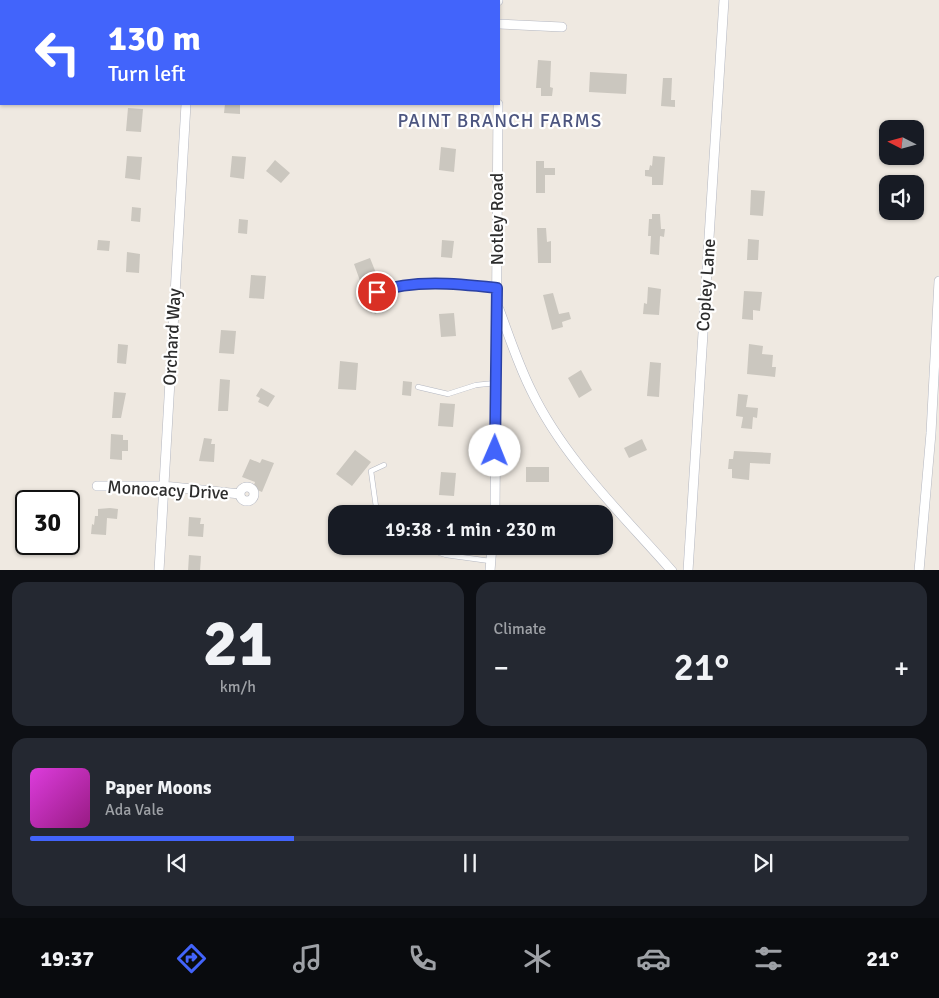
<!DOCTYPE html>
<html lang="en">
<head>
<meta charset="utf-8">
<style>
	:root { --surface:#171b24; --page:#242831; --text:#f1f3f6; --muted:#9ea1a6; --line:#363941; --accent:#4264fb }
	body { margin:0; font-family:Signika,sans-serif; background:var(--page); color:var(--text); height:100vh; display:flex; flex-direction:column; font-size:19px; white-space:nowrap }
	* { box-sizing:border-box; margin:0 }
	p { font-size:16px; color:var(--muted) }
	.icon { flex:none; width:28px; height:28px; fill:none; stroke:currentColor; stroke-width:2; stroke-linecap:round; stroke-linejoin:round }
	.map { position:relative; height:570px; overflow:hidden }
	.side { display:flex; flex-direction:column; gap:12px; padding:12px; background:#0d0f14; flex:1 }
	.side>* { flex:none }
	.guide { position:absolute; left:0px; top:0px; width:500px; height:105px; box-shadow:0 1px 4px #0004; background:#4264fb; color:#fff; overflow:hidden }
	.needle { width:32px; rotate:276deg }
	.buttons { position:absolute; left:879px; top:120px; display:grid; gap:10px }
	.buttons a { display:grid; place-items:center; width:45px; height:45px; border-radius:10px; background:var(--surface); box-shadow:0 1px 4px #0004; font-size:25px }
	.speed { position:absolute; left:15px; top:490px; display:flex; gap:10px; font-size:25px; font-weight:700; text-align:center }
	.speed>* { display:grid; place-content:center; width:65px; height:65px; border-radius:50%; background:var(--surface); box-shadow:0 1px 4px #0004; line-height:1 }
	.speed .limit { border:2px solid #111; border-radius:8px; background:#fff; color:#111 }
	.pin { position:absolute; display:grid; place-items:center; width:42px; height:42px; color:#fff; margin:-21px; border:2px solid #fff; border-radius:50%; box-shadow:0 1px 5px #0007 }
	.me { position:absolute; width:55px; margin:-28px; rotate:1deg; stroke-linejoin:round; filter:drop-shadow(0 0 4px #0008) }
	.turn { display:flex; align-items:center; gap:18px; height:105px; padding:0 25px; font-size:22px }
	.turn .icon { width:65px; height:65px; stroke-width:2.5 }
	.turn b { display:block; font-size:35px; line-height:42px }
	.big { font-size:38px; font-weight:600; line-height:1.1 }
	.side .tile { flex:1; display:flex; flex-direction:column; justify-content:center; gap:8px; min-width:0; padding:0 18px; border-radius:15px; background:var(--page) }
	.side .dial { align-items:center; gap:0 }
	.dial b { font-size:65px; line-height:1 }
	.song { display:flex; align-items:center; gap:15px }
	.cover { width:60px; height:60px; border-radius:8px; background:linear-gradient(135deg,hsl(300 70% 55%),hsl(310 70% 35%)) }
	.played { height:5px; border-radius:2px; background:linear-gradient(90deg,var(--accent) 30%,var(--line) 30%) }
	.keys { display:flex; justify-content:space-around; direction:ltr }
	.heat { display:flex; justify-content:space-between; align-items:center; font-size:28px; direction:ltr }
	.side .tiles { flex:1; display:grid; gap:12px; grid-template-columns:1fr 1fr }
	.tile:last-child { grid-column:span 2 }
	.trip { position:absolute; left:328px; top:505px; width:285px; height:50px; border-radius:15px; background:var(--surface); box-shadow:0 1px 4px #0004; font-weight:600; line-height:50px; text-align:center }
	.menu { display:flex; height:80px; justify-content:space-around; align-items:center; background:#090b0e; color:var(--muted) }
	.menu .icon { width:35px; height:35px }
	.menu .on { color:var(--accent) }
	.menu b { font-size:22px; color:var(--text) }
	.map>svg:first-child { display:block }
	.building { fill:#cbc7bf }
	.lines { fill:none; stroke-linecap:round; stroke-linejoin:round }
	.service-casing { stroke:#b4b7c1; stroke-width:5.5 }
	.minor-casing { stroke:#b4b7c1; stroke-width:10 }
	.service { stroke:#fff; stroke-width:4.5 }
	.minor { stroke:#fff; stroke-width:9 }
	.route-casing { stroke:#2b41a3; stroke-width:12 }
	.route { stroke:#4264fb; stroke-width:9 }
	.labels { text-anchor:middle; stroke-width:4.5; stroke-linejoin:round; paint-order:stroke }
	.street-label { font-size:18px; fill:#2e2e2e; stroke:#fff }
	.neighbourhood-label { font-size:19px; letter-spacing:1px; fill:#4d5680; stroke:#fff }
</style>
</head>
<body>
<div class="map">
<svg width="939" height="571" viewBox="0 0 939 571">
	<rect width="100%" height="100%" fill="#efe9e1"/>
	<path class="building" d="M538 60 551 61 550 87 553 88 552 96H541V88H536Z
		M590 72 627 74 626 94 589 92Z
		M663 78H672L671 100H675V107L661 106Z
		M225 104H240V114L224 113Z
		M128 108 143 109 141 132 126 131Z
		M441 147 456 149 454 172 439 170Z
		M127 156 142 157 140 180 125 178Z
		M232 156 246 157 244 179 230 177Z
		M653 156 665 157 663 185H652V177L645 176V170H649L650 165 652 166Z
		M275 160 290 173 281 183 266 171Z
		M536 161H544V168H555V175H545V193H536Z
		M751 190 765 191 763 216 750 215Z
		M132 207 141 208 140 222 131 221Z
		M652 214H660L661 229H665L664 237 660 236 659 255 650 254 651 236H648L649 219H652Z
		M239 219 248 220 247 234 238 233Z
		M537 228H546L547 242 551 241V263H538Z
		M748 239 759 240 758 260H747Z
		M98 240 110 241 109 251 97 250Z
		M442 240 454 241 452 258 441 257Z
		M127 252 140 254 139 273 126 272Z
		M370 258 380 283 363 289 354 264Z
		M251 275 266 276 264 299 249 298Z
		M648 287 661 289 659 315 643 314 644 303 647 304Z
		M744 291 762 292 760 311 753 310V320L742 319Z
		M553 293 559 314 569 312 571 319 562 322 563 327 552 330 543 295Z
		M385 295 391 305 375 314 369 303Z
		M454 313 456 336 441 337 439 314Z
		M221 330 236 331 234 354 219 353Z
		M118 344 128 345 126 364 117 363Z
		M749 344 763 346 762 354 773 355 772 367H776L775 377 747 374Z
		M340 361 358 363 356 390 338 389Z
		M650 362 661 363 659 397 647 396Z
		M581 370 592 390 579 398 568 378Z
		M220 379 230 380 228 411H218Z
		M403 381 412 382 411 396 402 395Z
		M261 388 275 396 268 407 258 402 260 398 256 396Z
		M114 392 126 393 121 418H112Z
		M738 394 748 395 746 407 758 408 757 418 753 417 752 429 741 428 743 417 736 416Z
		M440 403 455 404 453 427 438 426Z
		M111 434 123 435V440H128V451H122V460L110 459Z
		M204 438 212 439 211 444H215L214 462 199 461Z
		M642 439 647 450 629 458 624 448Z
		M355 450 371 462 352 486 336 474Z
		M734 451 771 453 770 464 750 463 749 480 732 478V469H728L729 459H733Z
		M250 459 260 463 262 459 274 463 262 492 253 488 255 482 242 477Z
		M526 467H549V482H526Z
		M441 472 456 473 454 496 439 495Z
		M551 506 552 514H528V510Z
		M110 508 118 509 117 519 107 518 106 535 91 534 92 524 94 525 95 516H98V509Z
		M189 517 201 518 200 524H204L203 537 188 536Z
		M189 555 201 556 200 571H188Z"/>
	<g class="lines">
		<g class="service-casing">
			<path id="service" d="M377 292C414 279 459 284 497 288
				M418 387 448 394 476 385 496 383
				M377 514 371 471 384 465
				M419 546 446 555 490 561"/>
		</g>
		<g class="minor-casing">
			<path id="minor" d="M498 0V1
				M192 1V0
				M499 24 562 27
				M499 309C509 336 518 364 531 390 564 459 622 514 672 571
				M97 486H163L240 494
				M240 494a7 7 0 1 1 14 0a7 7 0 1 1-14 0Z
				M495 514 498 104
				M159 571 186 104
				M490 571 492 546
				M688 571 724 0
				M919 571 931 433 939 281"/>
		</g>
		<use href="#service" class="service"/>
		<use href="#minor" class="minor"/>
	</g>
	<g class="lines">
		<g class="route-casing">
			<path id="route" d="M377 292C414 279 459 284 497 288L495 451"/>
		</g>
		<use href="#route" class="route"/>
	</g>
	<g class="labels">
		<g class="street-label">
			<text transform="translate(497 219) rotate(-90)" y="6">Notley Road</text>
			<text transform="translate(706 285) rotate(-86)" y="6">Copley Lane</text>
			<text transform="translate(172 337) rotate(-87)" y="6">Orchard Way</text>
			<text transform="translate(168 490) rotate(3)" y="6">Monocacy Drive</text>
		</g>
		<g class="neighbourhood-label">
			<text x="500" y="127">PAINT BRANCH FARMS</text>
		</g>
	</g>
</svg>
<div class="buttons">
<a><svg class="needle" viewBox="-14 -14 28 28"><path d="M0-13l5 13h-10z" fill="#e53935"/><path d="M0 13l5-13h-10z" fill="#9ea1a6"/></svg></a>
<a><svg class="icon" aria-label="sound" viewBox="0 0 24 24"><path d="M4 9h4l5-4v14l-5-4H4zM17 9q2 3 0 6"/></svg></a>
</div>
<div class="speed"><div class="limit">30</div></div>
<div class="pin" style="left:377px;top:292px;background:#d93025"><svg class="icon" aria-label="arrive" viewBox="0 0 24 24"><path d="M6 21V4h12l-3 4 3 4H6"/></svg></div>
<svg class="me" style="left:495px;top:451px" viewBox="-20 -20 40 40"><circle r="19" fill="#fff"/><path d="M0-13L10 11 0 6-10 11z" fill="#4264fb"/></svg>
<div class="trip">19:38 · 1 min · 230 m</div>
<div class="guide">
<div class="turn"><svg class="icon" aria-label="left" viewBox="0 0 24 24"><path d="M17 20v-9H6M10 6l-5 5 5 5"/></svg><div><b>130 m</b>Turn left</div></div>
</div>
</div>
<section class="side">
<div class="tiles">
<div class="tile dial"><b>21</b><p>km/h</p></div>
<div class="tile"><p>Climate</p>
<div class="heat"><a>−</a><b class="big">21°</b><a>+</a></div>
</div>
<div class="tile">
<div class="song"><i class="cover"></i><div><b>Paper Moons</b><p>Ada Vale</p></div></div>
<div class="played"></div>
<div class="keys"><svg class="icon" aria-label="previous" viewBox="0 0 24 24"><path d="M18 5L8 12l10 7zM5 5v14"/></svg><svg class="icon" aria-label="pause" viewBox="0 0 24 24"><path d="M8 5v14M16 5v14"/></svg><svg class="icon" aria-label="next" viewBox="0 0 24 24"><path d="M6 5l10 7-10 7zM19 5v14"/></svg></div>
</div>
</div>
</section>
<nav class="menu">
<b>19:37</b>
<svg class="icon on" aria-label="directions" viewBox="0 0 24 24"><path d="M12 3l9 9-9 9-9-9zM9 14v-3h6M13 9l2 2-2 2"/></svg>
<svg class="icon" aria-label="music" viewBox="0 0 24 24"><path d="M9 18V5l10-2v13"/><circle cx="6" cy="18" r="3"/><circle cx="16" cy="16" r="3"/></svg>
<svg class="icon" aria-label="phone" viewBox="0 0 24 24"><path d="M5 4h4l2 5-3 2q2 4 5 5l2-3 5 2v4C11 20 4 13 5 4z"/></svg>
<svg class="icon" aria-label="climate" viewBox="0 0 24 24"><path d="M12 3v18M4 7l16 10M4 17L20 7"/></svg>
<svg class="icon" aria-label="car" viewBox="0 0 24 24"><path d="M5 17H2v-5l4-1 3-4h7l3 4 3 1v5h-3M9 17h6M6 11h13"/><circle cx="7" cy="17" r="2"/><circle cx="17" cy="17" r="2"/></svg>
<svg class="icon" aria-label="filters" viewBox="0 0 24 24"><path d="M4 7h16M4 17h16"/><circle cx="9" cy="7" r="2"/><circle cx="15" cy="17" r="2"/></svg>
<b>21°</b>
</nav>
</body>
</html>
